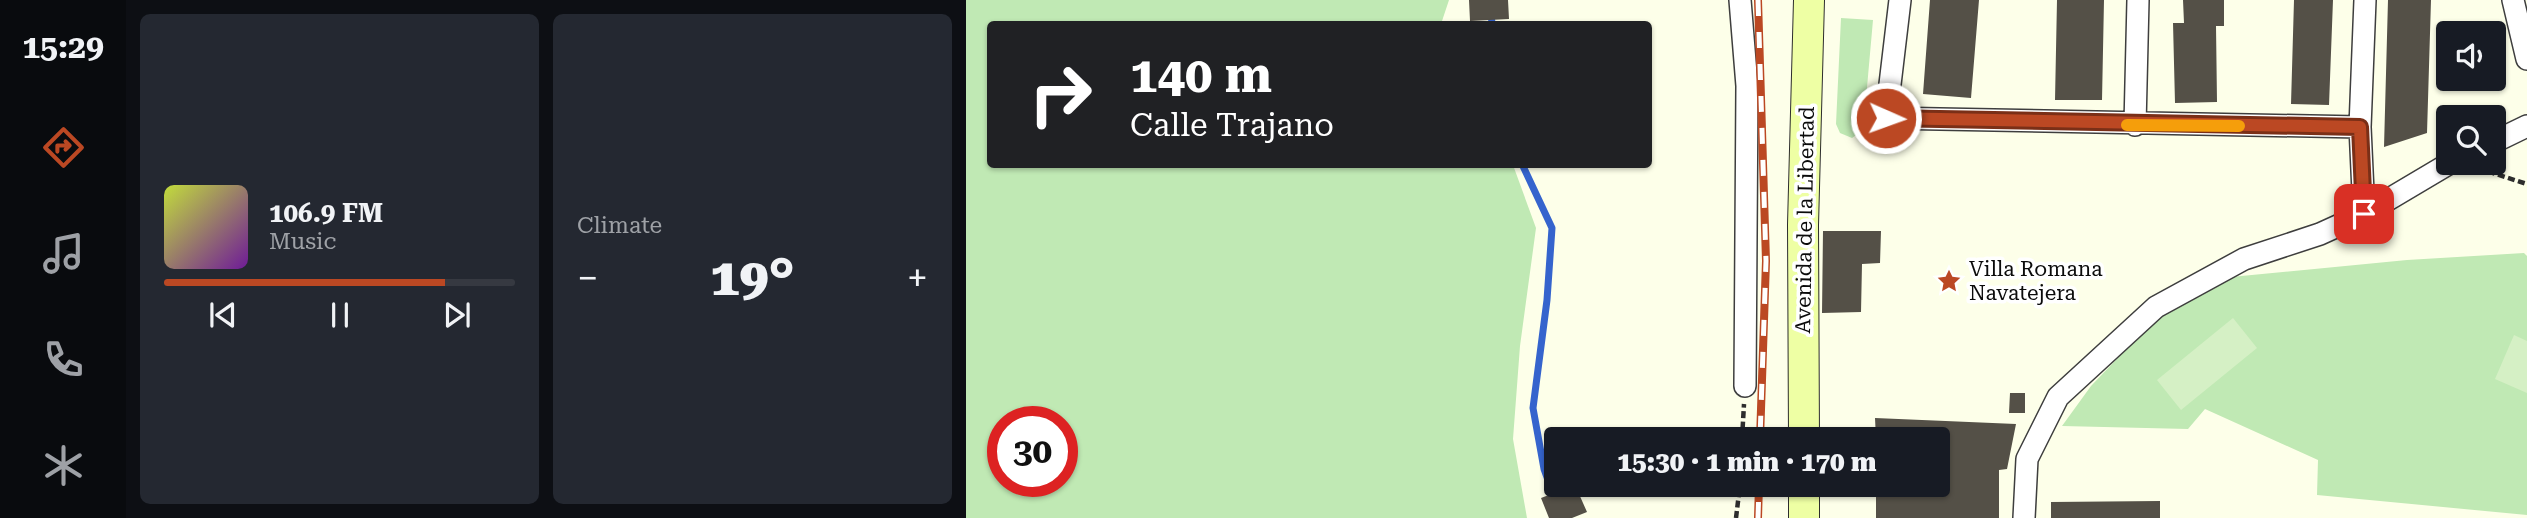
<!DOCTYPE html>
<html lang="en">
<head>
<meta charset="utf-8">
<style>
	:root { --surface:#171b24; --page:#242831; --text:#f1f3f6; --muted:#9ea1a6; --line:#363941; --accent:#bb4823 }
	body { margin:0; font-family:"Roboto Serif",serif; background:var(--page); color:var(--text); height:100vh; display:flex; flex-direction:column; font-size:26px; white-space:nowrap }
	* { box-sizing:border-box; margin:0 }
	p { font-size:23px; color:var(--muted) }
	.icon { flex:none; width:38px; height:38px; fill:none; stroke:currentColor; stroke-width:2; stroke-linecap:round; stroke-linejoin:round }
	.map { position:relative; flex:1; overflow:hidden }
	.side { display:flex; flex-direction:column; gap:14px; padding:14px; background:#0d0f14; width:840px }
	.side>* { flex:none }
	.banner { position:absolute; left:21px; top:21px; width:665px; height:147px; border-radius:7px; box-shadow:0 2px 5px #0004; background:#202124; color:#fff; overflow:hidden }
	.controls { position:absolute; left:1470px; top:21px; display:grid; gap:14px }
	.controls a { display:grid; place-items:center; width:70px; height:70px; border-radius:7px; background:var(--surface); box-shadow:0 2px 5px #0004; font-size:35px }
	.speed { position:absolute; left:21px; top:406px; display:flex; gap:14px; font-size:35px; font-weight:700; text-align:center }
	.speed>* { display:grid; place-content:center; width:91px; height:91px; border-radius:50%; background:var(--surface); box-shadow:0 2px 5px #0004; line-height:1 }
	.speed .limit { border:10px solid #d22; background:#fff; color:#111 }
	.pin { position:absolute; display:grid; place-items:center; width:60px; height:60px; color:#fff; margin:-30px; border-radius:14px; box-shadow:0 4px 10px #0006 }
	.me { position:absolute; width:77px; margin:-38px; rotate:92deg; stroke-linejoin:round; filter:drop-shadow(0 0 5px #0008) }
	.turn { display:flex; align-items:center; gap:24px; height:147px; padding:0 28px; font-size:32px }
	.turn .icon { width:91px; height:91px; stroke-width:2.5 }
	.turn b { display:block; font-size:49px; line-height:60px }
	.big { font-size:52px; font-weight:800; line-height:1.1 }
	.side .card { flex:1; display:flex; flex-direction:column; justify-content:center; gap:10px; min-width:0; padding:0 24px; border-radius:10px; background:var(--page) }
	.song { display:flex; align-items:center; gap:21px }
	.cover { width:84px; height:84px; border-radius:10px; background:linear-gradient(135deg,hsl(70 70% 55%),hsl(280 70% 35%)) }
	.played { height:7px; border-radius:4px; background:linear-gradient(90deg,var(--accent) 80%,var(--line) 80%) }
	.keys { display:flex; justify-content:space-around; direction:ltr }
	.heat { display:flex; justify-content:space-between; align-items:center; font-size:38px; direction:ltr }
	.side .tiles { flex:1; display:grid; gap:14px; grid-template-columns:repeat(2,1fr) }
	.trip { position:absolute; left:578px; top:427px; width:406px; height:70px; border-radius:7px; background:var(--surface); box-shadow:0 2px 5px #0004; font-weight:800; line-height:70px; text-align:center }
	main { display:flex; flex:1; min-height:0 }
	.menu { display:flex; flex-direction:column; width:126px; justify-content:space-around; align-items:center; background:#090b0e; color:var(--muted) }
	.menu .icon { width:49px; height:49px }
	.menu .on { color:var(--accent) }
	.menu b { font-size:32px; color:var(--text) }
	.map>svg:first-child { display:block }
	.green { fill:#c0e9b4; fill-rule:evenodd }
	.pitch { fill:#d5f0c5 }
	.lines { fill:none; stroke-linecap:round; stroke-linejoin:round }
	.stream { stroke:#3564cd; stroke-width:7 }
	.building { fill:#545047 }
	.minor-casing { stroke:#3e3e3e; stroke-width:24 }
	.secondary-casing { stroke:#2d2d2d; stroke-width:32 }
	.path { stroke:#2d2d2d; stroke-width:4.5; stroke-dasharray:7 3.5; stroke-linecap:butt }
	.minor { stroke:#fff; stroke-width:21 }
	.secondary { stroke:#eeffa4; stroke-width:30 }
	.rail-casing { stroke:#bb4823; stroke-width:8 }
	.rail { stroke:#fff; stroke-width:5; stroke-dasharray:16; stroke-linecap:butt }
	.route-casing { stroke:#7a2f17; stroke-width:18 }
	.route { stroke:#bb4823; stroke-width:12 }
	.slow { stroke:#f59e0b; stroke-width:12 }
	.labels { text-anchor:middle; stroke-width:7; stroke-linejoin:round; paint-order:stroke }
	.street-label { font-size:21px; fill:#0b0b0b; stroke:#fff }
	.poi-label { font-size:21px; fill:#0b0b0b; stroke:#fff; text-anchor:start }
</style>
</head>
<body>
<main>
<nav class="menu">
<b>15:29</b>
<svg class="icon on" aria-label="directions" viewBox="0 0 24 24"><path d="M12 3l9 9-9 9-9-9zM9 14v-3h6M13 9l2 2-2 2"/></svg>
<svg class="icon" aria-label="music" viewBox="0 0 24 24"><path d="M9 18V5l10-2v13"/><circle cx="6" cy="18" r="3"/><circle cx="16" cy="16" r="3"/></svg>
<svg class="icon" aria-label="phone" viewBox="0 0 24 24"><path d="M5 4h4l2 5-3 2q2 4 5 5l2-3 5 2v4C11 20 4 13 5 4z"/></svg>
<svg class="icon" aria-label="climate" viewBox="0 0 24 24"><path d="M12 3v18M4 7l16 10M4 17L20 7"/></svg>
</nav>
<section class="side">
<div class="tiles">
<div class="card">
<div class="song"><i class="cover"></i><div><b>106.9 FM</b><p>Music</p></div></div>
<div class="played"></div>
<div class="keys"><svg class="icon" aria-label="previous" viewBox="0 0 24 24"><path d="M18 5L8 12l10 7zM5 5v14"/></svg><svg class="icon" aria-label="pause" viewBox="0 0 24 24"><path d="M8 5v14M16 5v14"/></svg><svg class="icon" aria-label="next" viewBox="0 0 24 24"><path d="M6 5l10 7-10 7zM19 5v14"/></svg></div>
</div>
<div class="card"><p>Climate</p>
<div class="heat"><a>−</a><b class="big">19°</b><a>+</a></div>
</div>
</div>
</section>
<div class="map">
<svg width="1561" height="518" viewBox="0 0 1561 518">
	<rect width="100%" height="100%" fill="#fdffe9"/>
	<path class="green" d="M0 0H483L475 24H24V164L547 165 570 228 554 346 547 439 561 518H0ZM37 422H96V481H37Z
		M875 18 907 20 898 121 896 131 886 138 874 133 870 124Z
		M1558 253 1561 256V515L1351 495 1352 460 1239 409 1222 429 1096 426 1125 386 1189 319 1265 277 1441 260Z"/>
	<path class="pitch" d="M1267 318 1291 348 1215 410 1191 380Z
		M1548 335 1561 341V393L1529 379Z"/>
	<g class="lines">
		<path class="stream" d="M524 0 526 24
			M556 164 586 228 581 300 567 408 578 469 596 518"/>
	</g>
	<path class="building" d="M503 0H542L543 19 504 21Z
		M964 0H1013L1005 98 957 94Z
		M1091 0H1138L1136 100H1089Z
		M1217 0H1258V26H1250L1251 102 1209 103 1207 23H1218Z
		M1328 0H1367L1363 105 1325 104Z
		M1422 0H1465L1461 133 1418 147Z
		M857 231H915L914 263 896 264 895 312 856 313Z
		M1044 393H1059V413H1043Z
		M909 418 1050 424 1041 469 1033 470V518H910V485H971V439H910Z
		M609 485 621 512 606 518H583L575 498Z
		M1194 501V518H1085V502Z"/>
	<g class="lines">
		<g class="minor-casing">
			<path id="minor" d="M774 0 781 86 779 386
				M934 0 920 118 1394 127
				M1547 0 1561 59
				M1169 125 1172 0
				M1528 142 1561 126
				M1398 214 1394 127 1399 0
				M1058 518 1061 459 1092 397 1190 307 1278 259 1354 234 1398 214 1484 163"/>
		</g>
		<g class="secondary-casing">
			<path id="secondary" d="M838 439 837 225 843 0
				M838 485V518"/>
		</g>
		<path class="path" d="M1502 165 1561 184
			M776 439 778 404
			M770 518 774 485"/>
		<use href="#minor" class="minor"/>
		<use href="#secondary" class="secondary"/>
		<g class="rail-casing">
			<path id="rail" d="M792 0 800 261 794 439
				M792 518 793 485"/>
		</g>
		<use href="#rail" class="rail"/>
	</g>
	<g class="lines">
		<g class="route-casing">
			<path id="route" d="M920 118 1394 127 1398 214"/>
		</g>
		<use href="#route" class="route"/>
		<path class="slow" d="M1161 125 1273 126"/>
	</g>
	<defs>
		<g id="sight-bare" transform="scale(1.89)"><path d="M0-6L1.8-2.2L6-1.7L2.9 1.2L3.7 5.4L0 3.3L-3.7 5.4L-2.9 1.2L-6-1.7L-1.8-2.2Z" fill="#bb4823" stroke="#fff" stroke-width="2.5" paint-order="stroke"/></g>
	</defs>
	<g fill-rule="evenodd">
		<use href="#sight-bare" x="983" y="281"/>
	</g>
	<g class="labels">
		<g class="street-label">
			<text transform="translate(839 220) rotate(-89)" y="7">Avenida de la Libertad</text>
		</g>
		<g class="poi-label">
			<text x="1003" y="276">Villa Romana<tspan x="1003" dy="24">Navatejera</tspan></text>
		</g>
	</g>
</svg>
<div class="controls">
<a><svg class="icon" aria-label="sound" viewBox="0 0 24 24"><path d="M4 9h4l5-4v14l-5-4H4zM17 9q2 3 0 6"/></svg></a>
<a><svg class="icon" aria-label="search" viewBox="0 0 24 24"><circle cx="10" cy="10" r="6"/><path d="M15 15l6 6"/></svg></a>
</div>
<div class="speed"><div class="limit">30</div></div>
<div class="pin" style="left:1398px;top:214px;background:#d93025"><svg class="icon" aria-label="arrive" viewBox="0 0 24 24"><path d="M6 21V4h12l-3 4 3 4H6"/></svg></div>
<svg class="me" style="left:920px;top:118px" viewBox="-20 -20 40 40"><circle r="17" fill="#bb4823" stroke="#fff" stroke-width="3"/><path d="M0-11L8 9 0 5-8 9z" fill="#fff"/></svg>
<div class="trip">15:30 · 1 min · 170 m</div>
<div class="banner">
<div class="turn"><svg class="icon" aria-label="right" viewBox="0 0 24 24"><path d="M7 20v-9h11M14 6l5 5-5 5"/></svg><div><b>140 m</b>Calle Trajano</div></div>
</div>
</div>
</main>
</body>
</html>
